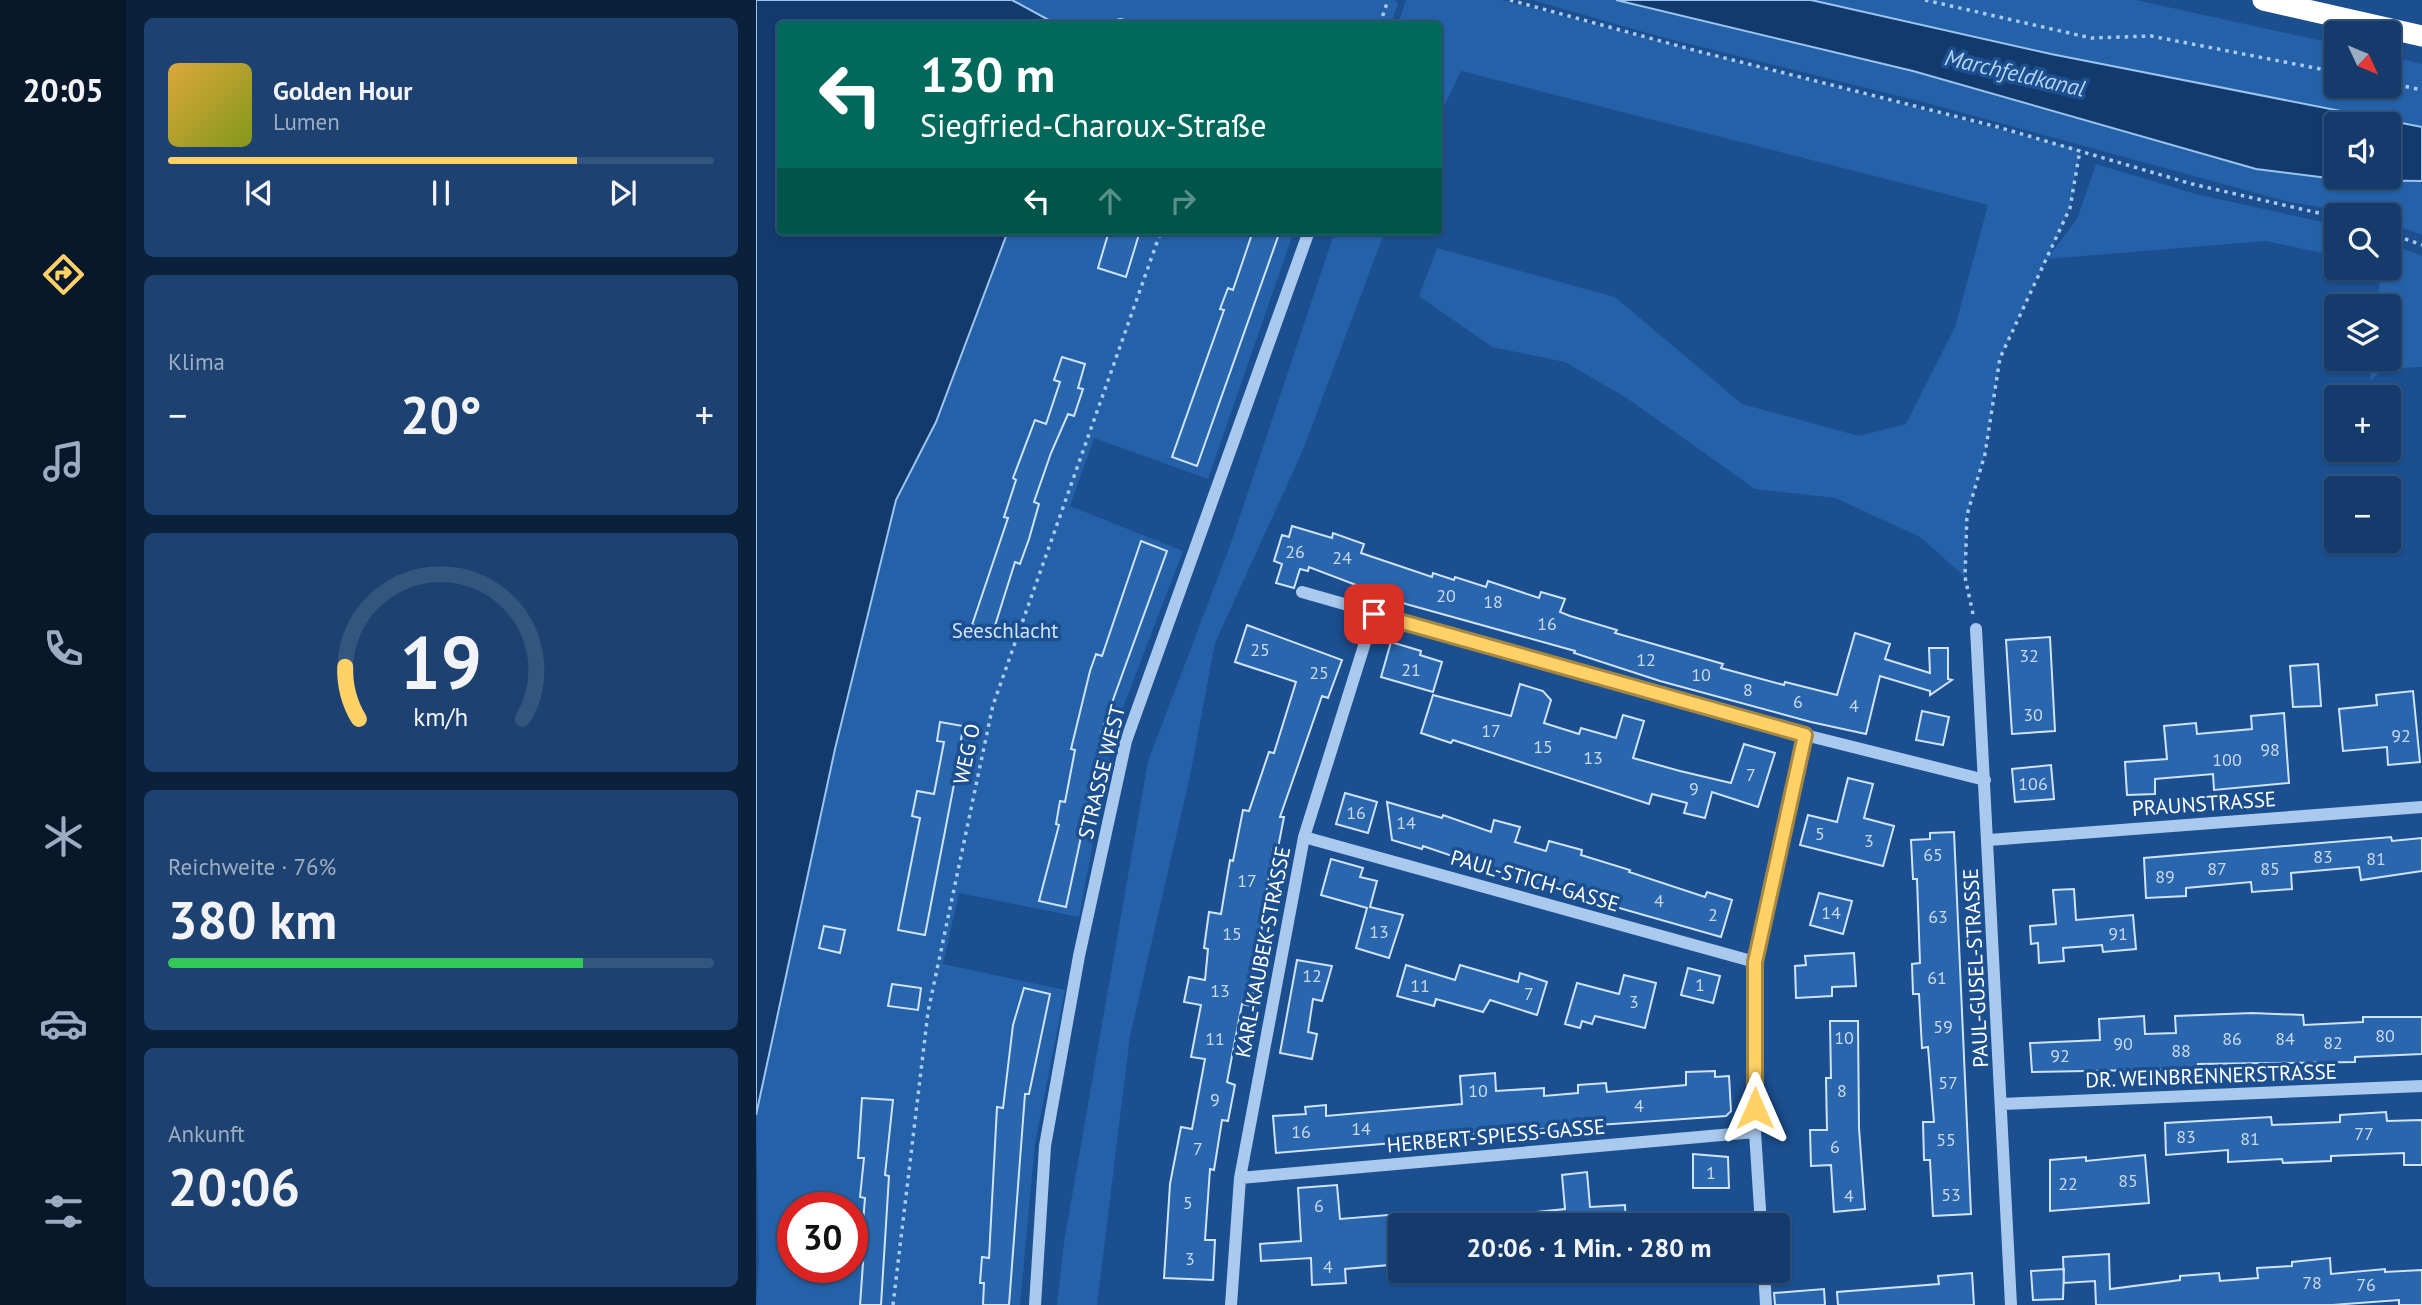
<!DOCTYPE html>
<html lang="de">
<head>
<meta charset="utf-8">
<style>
	:root { --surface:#143b6b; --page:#1d4271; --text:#f1f3f6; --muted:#9dadc1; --line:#33557e; --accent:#ffd166 }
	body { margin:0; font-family:"PT Sans",sans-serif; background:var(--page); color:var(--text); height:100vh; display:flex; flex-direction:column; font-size:26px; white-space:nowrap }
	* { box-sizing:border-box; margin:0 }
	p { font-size:23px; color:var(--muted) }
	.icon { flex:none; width:38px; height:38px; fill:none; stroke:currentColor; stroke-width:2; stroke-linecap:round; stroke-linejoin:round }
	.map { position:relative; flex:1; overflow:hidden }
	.drawer { display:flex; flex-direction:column; gap:18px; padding:18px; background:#0b203b; width:630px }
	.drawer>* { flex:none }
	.hud { position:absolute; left:21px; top:21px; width:665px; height:214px; border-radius:7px; box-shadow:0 2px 5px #0004,0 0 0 2px var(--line); background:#00695c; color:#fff; overflow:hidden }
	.needle { width:46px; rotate:134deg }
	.controls { position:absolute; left:1568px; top:21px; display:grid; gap:14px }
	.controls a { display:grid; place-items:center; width:77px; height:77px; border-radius:7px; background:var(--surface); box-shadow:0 2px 5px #0004,0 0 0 2px var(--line); font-size:35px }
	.speed { position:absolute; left:21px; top:1192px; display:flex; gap:14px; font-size:35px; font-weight:700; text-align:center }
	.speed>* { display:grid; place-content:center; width:91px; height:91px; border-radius:50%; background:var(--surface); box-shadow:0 2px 5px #0004,0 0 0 2px var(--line); line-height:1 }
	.speed .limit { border:10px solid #d22; background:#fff; color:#111 }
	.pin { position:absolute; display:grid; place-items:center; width:60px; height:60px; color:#fff; margin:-30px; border-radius:14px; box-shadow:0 4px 10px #0006 }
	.me { position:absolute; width:77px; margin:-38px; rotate:0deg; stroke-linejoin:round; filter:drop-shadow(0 0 5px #0008) }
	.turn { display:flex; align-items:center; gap:24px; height:147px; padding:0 28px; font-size:32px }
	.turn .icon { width:91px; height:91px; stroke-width:2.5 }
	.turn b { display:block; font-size:49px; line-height:60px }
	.lanes { display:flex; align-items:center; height:66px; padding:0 28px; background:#0003; justify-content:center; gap:35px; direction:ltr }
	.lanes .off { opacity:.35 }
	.big { font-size:52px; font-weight:700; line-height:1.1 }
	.drawer .widget { flex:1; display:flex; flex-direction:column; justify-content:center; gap:10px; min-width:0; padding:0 24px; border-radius:10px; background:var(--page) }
	.drawer .dial { align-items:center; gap:0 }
	.dial svg { height:182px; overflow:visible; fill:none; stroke:var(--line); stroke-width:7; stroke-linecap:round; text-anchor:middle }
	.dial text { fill:var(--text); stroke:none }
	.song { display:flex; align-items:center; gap:21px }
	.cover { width:84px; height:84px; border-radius:10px; background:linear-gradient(135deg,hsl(40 70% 55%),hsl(70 70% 35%)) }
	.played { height:7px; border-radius:4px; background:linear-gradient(90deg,var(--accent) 75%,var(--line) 75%) }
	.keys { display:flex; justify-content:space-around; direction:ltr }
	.heat { display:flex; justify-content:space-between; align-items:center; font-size:38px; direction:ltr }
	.charge { height:10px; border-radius:5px; background:linear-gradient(90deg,#34c759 76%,var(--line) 0) }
	.trip { position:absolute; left:632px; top:1213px; width:402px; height:70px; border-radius:7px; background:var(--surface); box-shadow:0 2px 5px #0004,0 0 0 2px var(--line); font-weight:700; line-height:70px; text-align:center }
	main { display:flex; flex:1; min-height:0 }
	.dock { display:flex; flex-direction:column; width:126px; justify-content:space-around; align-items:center; background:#08182b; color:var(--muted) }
	.dock .icon { width:49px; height:49px }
	.dock .current { color:var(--accent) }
	.dock b { font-size:32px; color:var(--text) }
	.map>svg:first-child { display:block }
	.green { fill:#2461a8; fill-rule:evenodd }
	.water { fill:#123a6d; stroke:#9cc4f0; stroke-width:2; fill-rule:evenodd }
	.building { fill:#2a66ad; stroke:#cfe3fa; stroke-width:2 }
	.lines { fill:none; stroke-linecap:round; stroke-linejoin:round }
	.path { stroke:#a9c9ee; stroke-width:3.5; stroke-dasharray:3.5 5; stroke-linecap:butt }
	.minor { stroke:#a9c9ee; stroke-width:12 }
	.highway { stroke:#fff; stroke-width:21 }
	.route-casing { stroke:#a68842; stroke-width:18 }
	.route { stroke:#ffd166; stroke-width:12 }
	.labels { text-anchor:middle; stroke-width:7; stroke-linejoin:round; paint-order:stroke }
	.number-label { font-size:18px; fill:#cad9ea }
	.park-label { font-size:21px; fill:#cfe3fa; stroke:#1b4f8f }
	.street-label { font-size:21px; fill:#fff; stroke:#1b4f8f }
	.water-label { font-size:23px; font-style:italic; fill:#b5d3f5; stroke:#1b4f8f }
</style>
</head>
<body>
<main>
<nav class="dock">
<b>20:05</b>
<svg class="icon current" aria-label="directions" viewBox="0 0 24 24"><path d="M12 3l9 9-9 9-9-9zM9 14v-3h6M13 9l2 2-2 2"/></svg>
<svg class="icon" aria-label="music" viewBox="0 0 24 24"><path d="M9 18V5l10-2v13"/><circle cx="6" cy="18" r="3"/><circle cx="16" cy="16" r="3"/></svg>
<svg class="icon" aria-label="phone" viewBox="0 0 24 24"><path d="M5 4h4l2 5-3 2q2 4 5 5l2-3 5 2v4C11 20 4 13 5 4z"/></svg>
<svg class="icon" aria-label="climate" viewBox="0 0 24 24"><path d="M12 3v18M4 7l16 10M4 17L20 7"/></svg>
<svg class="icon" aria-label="car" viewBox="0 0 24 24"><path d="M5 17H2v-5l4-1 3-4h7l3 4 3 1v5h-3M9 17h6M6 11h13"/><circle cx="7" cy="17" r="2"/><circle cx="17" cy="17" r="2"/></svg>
<svg class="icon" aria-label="filters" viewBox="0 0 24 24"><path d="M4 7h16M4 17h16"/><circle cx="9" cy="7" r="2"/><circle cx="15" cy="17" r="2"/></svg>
</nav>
<section class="drawer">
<div class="widget">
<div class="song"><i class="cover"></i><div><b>Golden Hour</b><p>Lumen</p></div></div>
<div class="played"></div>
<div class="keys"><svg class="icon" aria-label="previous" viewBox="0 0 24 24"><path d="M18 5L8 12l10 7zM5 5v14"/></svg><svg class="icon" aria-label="pause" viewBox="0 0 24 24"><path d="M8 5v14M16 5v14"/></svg><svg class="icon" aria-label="next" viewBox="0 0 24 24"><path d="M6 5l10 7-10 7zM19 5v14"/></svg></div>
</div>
<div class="widget"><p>Klima</p>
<div class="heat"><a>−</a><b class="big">20°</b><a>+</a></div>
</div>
<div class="widget dial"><svg viewBox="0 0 100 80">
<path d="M14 69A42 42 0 1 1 86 69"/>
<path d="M14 69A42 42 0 0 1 8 46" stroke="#ffd166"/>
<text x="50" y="56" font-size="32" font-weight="700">19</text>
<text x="50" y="72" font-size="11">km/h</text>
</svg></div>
<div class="widget"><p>Reichweite · 76%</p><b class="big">380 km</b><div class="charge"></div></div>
<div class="widget"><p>Ankunft</p><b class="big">20:06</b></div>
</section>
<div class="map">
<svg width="1666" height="1305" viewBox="0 0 1666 1305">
	<rect width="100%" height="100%" fill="#1b4f8f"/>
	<path class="green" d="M256 0H639L642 4 635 24H300Z
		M650 0H746L1324 150 1314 208 1293 256 1321 219 1340 164 1440 194 1580 225V256L1510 241 1290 259 1244 358 1229 454 1211 515 1209 577 1164 537 1079 498 999 489 872 399 809 362 736 347 663 296 681 248 859 297 986 404 1103 436 1150 424 1199 327 1232 205 705 71 683 117 682 24H642Z
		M776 0H860L1157 71 1500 169 1588 180 1666 181V235L1633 223V215H1609L1529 201 1171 103 905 37Z
		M1055 0H1380L1580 44V86H1633V56L1666 64V127L1295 54Z
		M252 231H538L452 479 338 438 314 506 427 551 358 731 323 917 203 893 187 964 309 990 279 1144 264 1305H0L3 1262 0 1115 79 749 140 500 180 422ZM37 1208H96V1267H37Z
		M579 231H629L547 450 459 643 434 776 374 1036 341 1305H301L308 1242 392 761 475 543Z
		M1633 243 1666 256V367L1627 369 1614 381 1616 359H1633V306H1621L1625 268H1633Z"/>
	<path class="water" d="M0 0H256L300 24H24V231H252L180 422 140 500 79 749 0 1115Z
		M860 0H1055L1295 54 1666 127V181L1588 180 1500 169 1157 71ZM1633 124V177H1580V124Z"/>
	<path class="building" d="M353 231H384L370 277 342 268Z
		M497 231H524L441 466 416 457 468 310 464 309 472 288 477 290Z
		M306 357 329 364 322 388 327 389 318 416 312 414 295 453 278 502 283 504 273 539 264 564 259 562 237 632 216 625 252 518 248 517 260 480 257 478 279 420 290 424 304 382 298 380Z
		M536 526 576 538 577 533 608 544 605 553 676 577 677 573 698 580 699 577 730 587 732 581 783 598 785 592 809 599 804 612 814 616 861 630 859 633 967 664 965 668 1028 685 1029 682 1081 695 1099 633 1134 644 1129 659 1174 673 1173 648H1192V679L1196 680 1174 695V691L1124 676 1110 734 1055 722 904 681 818 653 819 651 650 604 553 567 552 571 544 569 538 588 520 583 526 564 518 561 526 535 533 537Z
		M385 541 411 551 345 733 347 734 310 907 283 901 303 825 300 824 304 801 309 802 319 750 315 749 334 671 340 654 346 656Z
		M491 625 586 660 572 698 566 696 524 817H528L522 848 517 847 495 1006 486 1004 471 1082 479 1085 472 1121 466 1120 458 1170 454 1169 449 1240H459L457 1280 408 1278 414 1184 425 1127 436 1129 449 1059 435 1057 445 1005 428 1002 433 977 449 980 452 949 448 948 453 912 465 914 474 860 477 861 487 810 493 811 513 752 518 753 540 682 479 662Z
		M1294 637 1299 731 1256 734 1250 640Z
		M635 642 665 651 664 655 686 662 677 692 625 677Z
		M1562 664 1565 706 1537 707 1534 666Z
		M764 684 787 691 795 700 788 723 823 734 825 728 860 738 867 715 888 721 877 758 924 771 975 783 988 744 1019 753 1002 807 956 792 949 818 928 813 931 803 896 794 893 804 697 740 695 743 665 733 677 695 755 716Z
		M1657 691 1664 762 1632 765 1631 747 1587 751 1583 709 1621 705 1620 695Z
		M1166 711 1193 717 1187 745 1160 740Z
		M1528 713 1533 783 1458 790 1457 774 1399 779V794L1371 795 1369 762 1411 759 1408 726 1440 723 1441 734 1496 729 1495 716Z
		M184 722 207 726 202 762 210 763 207 780 199 779 169 935 142 930 164 818 156 816 161 791 178 794 188 742 181 741Z
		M1295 765 1298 799 1259 802 1256 769Z
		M1092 778 1117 784 1108 818 1138 826 1127 866 1044 845 1052 815 1081 822Z
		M589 793 621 802 612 833 580 824Z
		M631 802 686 818 687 815 735 832 738 820 764 827 759 842 790 851 793 841 826 850 825 855 874 870 873 872 949 897 951 892 976 900 965 937 779 884 667 846 666 849 636 840Z
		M1198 832 1215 1214 1177 1216 1174 1160H1168L1167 1122H1178L1172 1047 1166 1048 1163 994H1157L1156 964 1164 963 1161 879H1157L1155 840 1174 839V833Z
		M1635 837 1636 841 1666 838V871L1605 880 1603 867 1535 873 1536 889 1496 892 1495 882 1430 888V896L1390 898 1388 858Z
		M575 859 607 868 604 877 621 881 614 907 647 915 633 958 600 948 611 908 565 895Z
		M1318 889 1320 920 1377 915 1380 949 1347 952 1346 945 1307 948 1308 961 1283 963 1282 943 1275 944 1274 926 1300 924 1297 890Z
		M1063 893 1096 901 1087 934 1054 925Z
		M68 926 89 930 84 953 63 948Z
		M1098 953 1100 986 1076 987V996L1040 998 1039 966 1050 965 1049 956Z
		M541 960 576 966 566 1001 557 999 552 1032 561 1034 556 1059 524 1053Z
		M650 965 699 980 704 965 762 982 764 973 791 982 781 1015 734 1000 727 1012 680 999 678 1006 641 996Z
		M932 968 964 976 957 1003 925 995Z
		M868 975 900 983 889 1028 839 1016 836 1024 826 1021 824 1028 809 1024 821 983 863 994Z
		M136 984 165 988 162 1010 132 1006Z
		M268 988 294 994 273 1094H269L253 1305H227L228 1283H224L226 1257 233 1258 241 1107 247 1108 257 1025Z
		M1496 1013 1547 1015 1548 1025 1607 1022V1017H1666V1054L1599 1057V1062L1442 1064V1069L1276 1072 1274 1043 1344 1040 1343 1019 1388 1016 1389 1034 1420 1033 1419 1016Z
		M1074 1021H1102L1103 1128 1109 1209 1078 1212 1075 1165 1055 1166 1054 1130H1071L1070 1078H1075Z
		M959 1071V1077L973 1076 975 1111 970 1116 685 1136V1139L520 1153 517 1116 550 1114 549 1107 570 1105V1116L706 1104 704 1076 739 1073 740 1091 788 1088V1096L822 1093V1085L850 1083 851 1092 930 1085V1072Z
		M106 1098 137 1100 129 1175 133 1176 125 1305H104L109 1235H106L109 1198 104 1197 108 1158H102Z
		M1630 1112 1631 1121 1666 1120V1165H1648V1153L1575 1156V1161L1527 1163 1526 1159 1472 1162V1150L1410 1155 1409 1123 1515 1117 1516 1125 1584 1122V1115Z
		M937 1154 972 1157 973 1188H937Z
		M1389 1155 1393 1203 1294 1211V1160L1330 1157V1161Z
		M831 1172 834 1207 869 1205 870 1225H761L760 1214 809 1209 806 1175Z
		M581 1185 584 1219 644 1214V1264L589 1269 590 1283 556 1285 555 1258 505 1261 504 1244 545 1241 542 1188Z
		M1353 1254 1354 1289 1424 1280V1276L1463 1273 1464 1281 1502 1278 1501 1268 1536 1266V1262L1574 1258 1575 1274 1629 1269V1272L1666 1270V1305H1643V1300L1576 1305H1340L1339 1281 1308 1283 1307 1257Z
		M1308 1269 1307 1299 1277 1300 1275 1271Z
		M1216 1273 1218 1305H1082L1081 1292 1183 1284 1182 1276Z
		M1068 1289 1069 1305H1019L1018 1293Z"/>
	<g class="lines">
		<path class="path" d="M754 0 945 52 1242 127 1436 184 1580 217
			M1169 0 1335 38 1395 36 1580 72
			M624 24 632 0
			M1633 83 1666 90
			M1633 233 1666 245
			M1217 614 1209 577 1211 515 1229 454 1244 358 1314 208 1324 150
			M137 1305 172 1012 237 705 405 231"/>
		<path class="minor" d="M364 24H365
			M546 592 1049 735 1229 780
			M1220 629 1255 1305
			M548 837 999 962
			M1233 840 1666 807
			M1246 1104 1666 1086
			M484 1178 999 1132
			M1005 1225 999 1132V962L1049 735
			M1008 1270 1010 1305
			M279 1305 289 1146 323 956 370 741 553 231
			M475 1305 484 1178 548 837 618 614"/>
		<path class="highway" d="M1507 0 1666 36"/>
	</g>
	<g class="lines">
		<g class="route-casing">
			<path id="route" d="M618 614 1049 735 999 962V1108"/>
		</g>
		<use href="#route" class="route"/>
	</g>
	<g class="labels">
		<g class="number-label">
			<text x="539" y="558">26</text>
			<text x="586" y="564">24</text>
			<text x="690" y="602">20</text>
			<text x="737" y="608">18</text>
			<text x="791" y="630">16</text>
			<text x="504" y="656">25</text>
			<text x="1273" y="662">32</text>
			<text x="890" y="666">12</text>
			<text x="655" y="676">21</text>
			<text x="563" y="679">25</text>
			<text x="945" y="681">10</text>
			<text x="992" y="696">8</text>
			<text x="1042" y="708">6</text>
			<text x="1098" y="712">4</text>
			<text x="1277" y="721">30</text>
			<text x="735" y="737">17</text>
			<text x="1645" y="742">92</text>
			<text x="787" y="753">15</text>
			<text x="1514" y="756">98</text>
			<text x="837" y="764">13</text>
			<text x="1471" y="766">100</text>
			<text x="995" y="781">7</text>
			<text x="1277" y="790">106</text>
			<text x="938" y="795">9</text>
			<text x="600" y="819">16</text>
			<text x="650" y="829">14</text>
			<text x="1064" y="840">5</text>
			<text x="1113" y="847">3</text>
			<text x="1177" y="861">65</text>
			<text x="1567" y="863">83</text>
			<text x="1620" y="865">81</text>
			<text x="1461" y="875">87</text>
			<text x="1514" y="875">85</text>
			<text x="1409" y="883">89</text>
			<text x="491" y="887">17</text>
			<text x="903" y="907">4</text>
			<text x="1075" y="919">14</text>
			<text x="957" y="921">2</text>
			<text x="1182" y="923">63</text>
			<text x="623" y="938">13</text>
			<text x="476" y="940">15</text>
			<text x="1362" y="940">91</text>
			<text x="556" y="982">12</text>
			<text x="1181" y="984">61</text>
			<text x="944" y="991">1</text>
			<text x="664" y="992">11</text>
			<text x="464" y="997">13</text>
			<text x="773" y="1000">7</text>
			<text x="878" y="1008">3</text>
			<text x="1187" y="1033">59</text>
			<text x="1629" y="1042">80</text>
			<text x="1088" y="1044">10</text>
			<text x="459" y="1045">11</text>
			<text x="1476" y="1045">86</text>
			<text x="1529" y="1045">84</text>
			<text x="1577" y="1049">82</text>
			<text x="1367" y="1050">90</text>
			<text x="1425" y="1057">88</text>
			<text x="1304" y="1062">92</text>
			<text x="1192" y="1089">57</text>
			<text x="722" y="1097">10</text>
			<text x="1086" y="1097">8</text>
			<text x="459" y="1106">9</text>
			<text x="883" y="1112">4</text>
			<text x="605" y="1135">14</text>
			<text x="545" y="1138">16</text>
			<text x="1608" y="1140">77</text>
			<text x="1430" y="1143">83</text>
			<text x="1494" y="1145">81</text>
			<text x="1190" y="1146">55</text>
			<text x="1079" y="1153">6</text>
			<text x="442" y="1155">7</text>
			<text x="955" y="1179">1</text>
			<text x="1372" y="1187">85</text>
			<text x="1312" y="1190">22</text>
			<text x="1195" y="1201">53</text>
			<text x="1093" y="1202">4</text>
			<text x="432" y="1209">5</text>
			<text x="563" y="1212">6</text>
			<text x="434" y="1265">3</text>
			<text x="572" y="1273">4</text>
			<text x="1556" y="1289">78</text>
			<text x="1610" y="1291">76</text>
		</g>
		<g class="park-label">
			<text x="249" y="638">Seeschlacht</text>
		</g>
		<g class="street-label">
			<text transform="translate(211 754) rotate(-78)" y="7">WEG O</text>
			<text transform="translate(346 772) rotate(-76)" y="7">STRASSE WEST</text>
			<text transform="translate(1448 804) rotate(-4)" y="7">PRAUNSTRASSE</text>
			<text transform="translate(779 881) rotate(16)" y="7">PAUL-STICH-GASSE</text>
			<text transform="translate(507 952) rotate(-79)" y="7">KARL-KAUBEK-STRASSE</text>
			<text transform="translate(1220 968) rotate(-93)" y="7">PAUL-GUSEL-STRASSE</text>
			<text transform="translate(1455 1076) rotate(-2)" y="7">DR. WEINBRENNERSTRASSE</text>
			<text transform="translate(740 1136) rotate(-5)" y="7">HERBERT-SPIESS-GASSE</text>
		</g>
		<g class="water-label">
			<text transform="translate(1259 73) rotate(13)" y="8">Marchfeldkanal</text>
		</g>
	</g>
</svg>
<div class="controls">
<a><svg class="needle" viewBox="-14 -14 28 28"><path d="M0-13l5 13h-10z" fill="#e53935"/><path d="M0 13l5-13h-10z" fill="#9dadc1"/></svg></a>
<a><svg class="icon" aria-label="sound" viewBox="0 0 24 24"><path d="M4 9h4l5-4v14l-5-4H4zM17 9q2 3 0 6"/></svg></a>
<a><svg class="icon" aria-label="search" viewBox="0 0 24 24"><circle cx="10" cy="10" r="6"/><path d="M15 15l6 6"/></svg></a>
<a><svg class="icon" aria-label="layers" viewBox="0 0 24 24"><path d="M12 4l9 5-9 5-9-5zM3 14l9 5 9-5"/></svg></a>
<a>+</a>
<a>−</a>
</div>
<div class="speed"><div class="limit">30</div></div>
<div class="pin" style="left:618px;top:614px;background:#d93025"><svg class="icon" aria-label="arrive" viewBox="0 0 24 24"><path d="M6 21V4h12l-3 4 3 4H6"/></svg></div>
<svg class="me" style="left:999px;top:1108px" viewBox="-20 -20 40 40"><path d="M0-17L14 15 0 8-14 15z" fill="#ffd166" stroke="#fff" stroke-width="4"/></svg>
<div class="trip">20:06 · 1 Min. · 280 m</div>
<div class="hud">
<div class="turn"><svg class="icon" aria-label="left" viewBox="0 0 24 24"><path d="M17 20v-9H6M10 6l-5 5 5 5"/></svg><div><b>130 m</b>Siegfried-Charoux-Straße</div></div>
<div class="lanes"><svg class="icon" aria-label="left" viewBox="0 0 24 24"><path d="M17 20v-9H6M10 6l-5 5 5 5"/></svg><svg class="icon off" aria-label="ahead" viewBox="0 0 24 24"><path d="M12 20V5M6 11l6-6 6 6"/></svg><svg class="icon off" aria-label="right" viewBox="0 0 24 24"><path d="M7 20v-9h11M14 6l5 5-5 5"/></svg></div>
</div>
</div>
</main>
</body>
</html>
